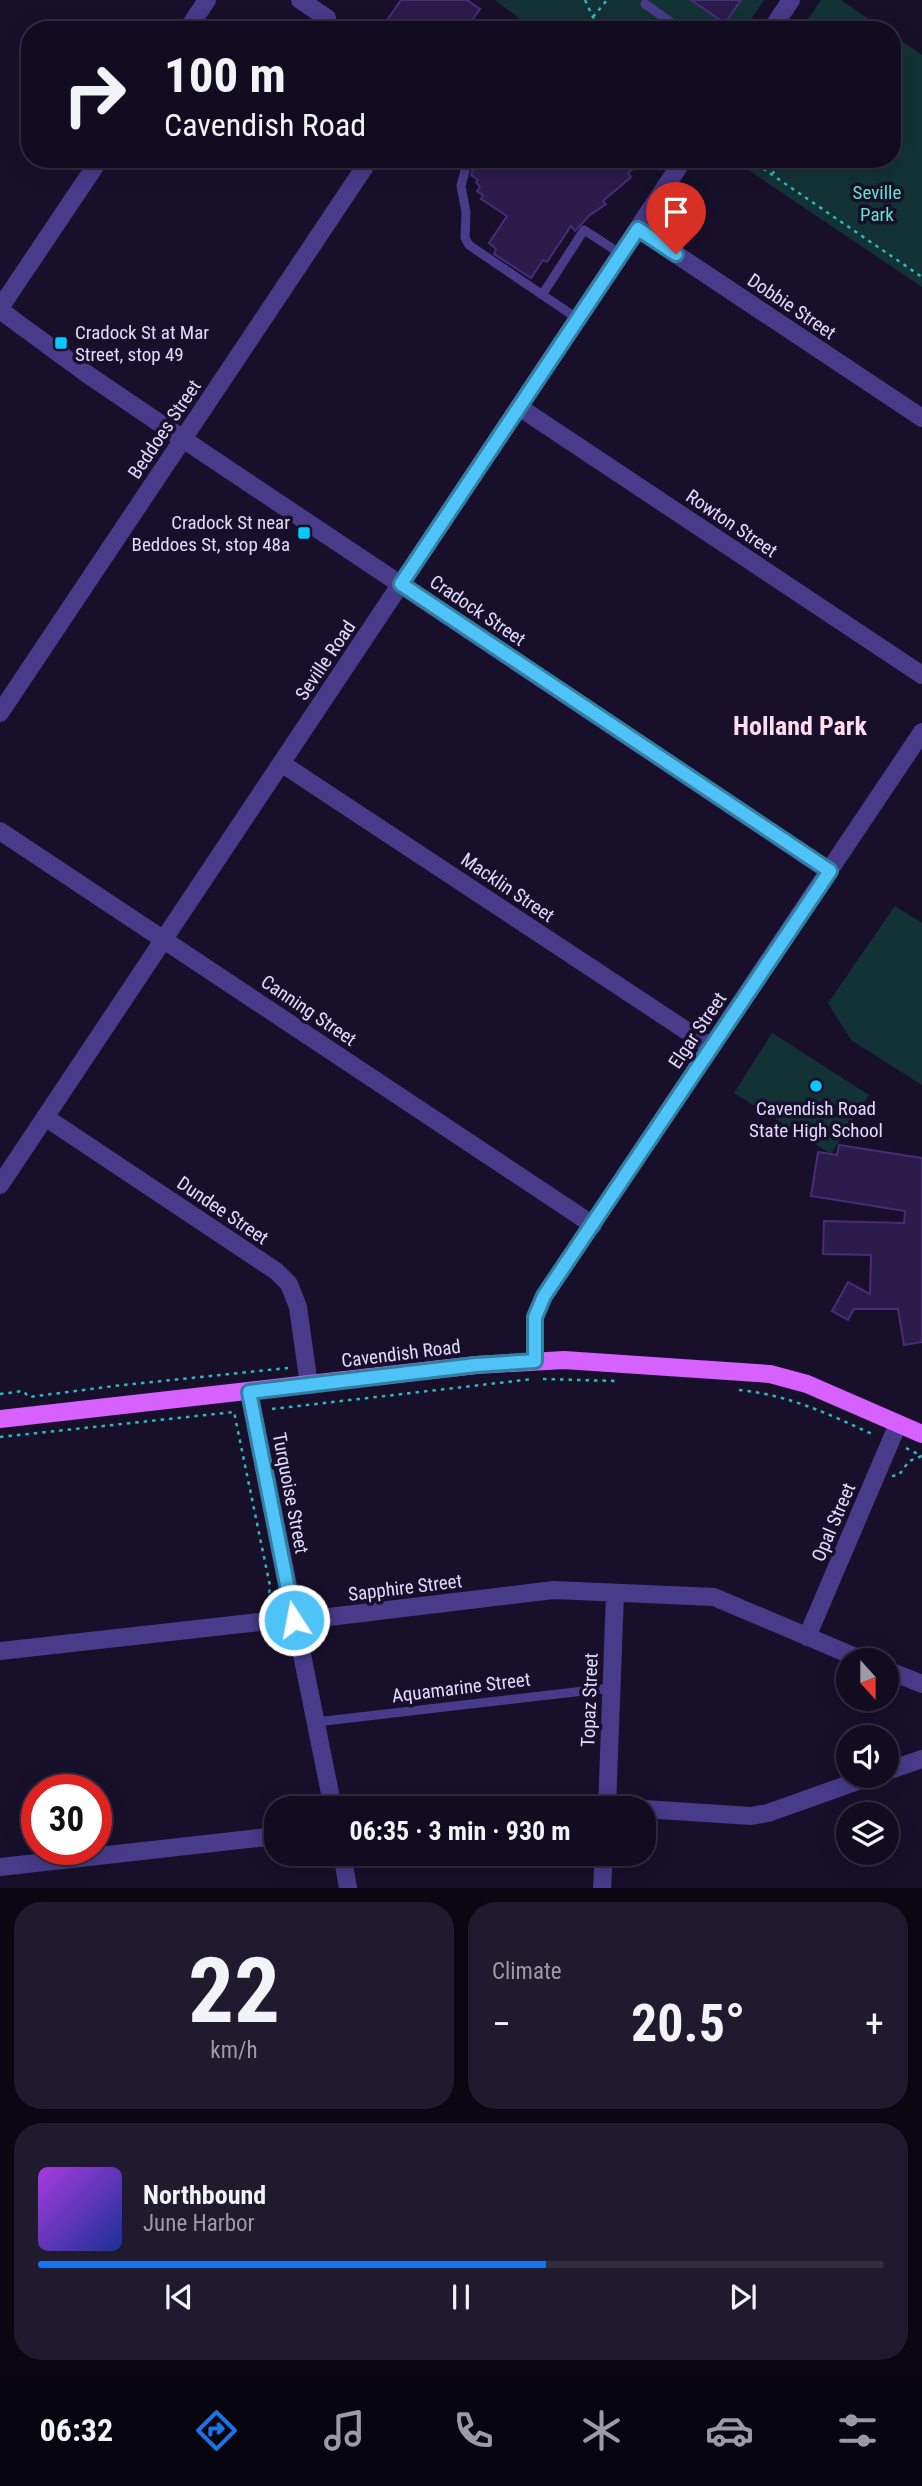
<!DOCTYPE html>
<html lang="en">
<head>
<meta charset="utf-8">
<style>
	:root { --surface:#120c20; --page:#1f1a2d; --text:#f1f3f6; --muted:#9c9ba5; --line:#312c3e; --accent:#1a73e8 }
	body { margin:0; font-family:"Roboto Condensed",sans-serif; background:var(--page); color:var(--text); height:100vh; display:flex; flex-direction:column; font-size:26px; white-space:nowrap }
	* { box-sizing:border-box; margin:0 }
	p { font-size:23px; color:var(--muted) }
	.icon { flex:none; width:38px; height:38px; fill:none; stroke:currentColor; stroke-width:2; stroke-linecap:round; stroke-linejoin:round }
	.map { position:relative; height:1888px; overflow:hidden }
	.sheet { display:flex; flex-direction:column; gap:14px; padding:14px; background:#0a0712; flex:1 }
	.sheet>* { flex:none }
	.hud { position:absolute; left:21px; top:21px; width:880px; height:147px; border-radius:28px; box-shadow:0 4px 18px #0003,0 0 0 2px var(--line); background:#120c20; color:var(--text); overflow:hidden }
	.needle { width:46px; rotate:159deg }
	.fabs { position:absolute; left:836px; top:1648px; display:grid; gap:14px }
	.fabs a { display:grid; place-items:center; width:63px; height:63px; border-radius:50%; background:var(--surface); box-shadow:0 4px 18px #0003,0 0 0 2px var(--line); font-size:35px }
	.speed { position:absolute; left:21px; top:1774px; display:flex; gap:14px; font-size:35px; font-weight:700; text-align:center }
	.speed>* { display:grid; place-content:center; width:91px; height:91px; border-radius:50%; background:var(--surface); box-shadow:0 4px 18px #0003,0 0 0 2px var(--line); line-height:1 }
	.speed .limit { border:10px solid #d22; background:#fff; color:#111 }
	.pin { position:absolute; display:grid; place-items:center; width:60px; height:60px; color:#fff; margin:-72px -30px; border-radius:50% 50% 50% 0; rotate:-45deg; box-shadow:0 0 7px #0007 }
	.pin .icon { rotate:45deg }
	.me { position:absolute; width:77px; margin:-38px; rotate:349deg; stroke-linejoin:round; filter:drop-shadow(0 0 5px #0008) }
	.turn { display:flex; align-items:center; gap:24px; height:147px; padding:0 28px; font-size:32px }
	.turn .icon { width:91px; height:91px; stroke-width:2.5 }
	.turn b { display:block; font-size:49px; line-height:60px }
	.big { font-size:52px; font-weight:700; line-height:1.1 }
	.sheet .card { flex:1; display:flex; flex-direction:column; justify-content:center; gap:10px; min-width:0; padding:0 24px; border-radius:28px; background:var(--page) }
	.sheet .dial { align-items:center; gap:0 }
	.dial b { font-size:91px; line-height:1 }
	.song { display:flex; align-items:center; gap:21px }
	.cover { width:84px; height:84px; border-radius:10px; background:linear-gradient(135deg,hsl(280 70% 55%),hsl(230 70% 35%)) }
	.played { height:7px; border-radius:4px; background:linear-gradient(90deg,var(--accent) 60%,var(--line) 60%) }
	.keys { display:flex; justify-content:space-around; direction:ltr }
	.heat { display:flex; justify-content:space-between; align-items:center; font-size:38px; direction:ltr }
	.sheet .tiles { flex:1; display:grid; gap:14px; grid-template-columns:1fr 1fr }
	.card:last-child { grid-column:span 2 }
	.trip { position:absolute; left:264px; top:1796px; width:392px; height:70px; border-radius:28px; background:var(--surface); box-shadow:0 4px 18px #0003,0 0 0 2px var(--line); font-weight:700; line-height:70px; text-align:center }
	.tabs { display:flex; height:112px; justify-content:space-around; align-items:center; background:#07050d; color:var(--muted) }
	.tabs .icon { width:49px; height:49px }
	.tabs .current { color:var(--accent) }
	.tabs b { font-size:32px; color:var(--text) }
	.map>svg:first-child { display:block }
	.green { fill:#133235 }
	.building { fill:#2b1c4c; stroke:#452d78; stroke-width:2 }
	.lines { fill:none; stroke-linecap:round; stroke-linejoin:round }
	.path { stroke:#2eb7bf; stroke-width:2.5; stroke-dasharray:3.5 5; stroke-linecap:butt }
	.lane { stroke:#473b8a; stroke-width:9 }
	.street { stroke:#473b8a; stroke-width:18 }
	.primary { stroke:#d661ff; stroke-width:18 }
	.route-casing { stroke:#337fa1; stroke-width:18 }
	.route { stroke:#4fc3f7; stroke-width:12 }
	.poi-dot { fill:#06caff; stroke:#18102b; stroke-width:2.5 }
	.labels { text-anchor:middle; stroke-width:7; stroke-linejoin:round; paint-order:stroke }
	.park-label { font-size:19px; fill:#62e3d1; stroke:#18102b }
	.street-label { font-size:19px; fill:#e2daff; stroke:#18102b }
	.poi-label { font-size:19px; fill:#e2daff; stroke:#18102b; text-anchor:start }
	.district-label { font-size:26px; font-weight:bold; fill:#ffdcee; stroke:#18102b }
</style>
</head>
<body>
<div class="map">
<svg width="922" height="1888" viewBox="0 0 922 1888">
	<rect width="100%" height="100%" fill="#18102b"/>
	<path class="green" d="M495 0H764L744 30H535Z
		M821 0H841L885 30H800Z
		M893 35 922 55V287L732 159H892Z
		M895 906 922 923V1085L851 1040 828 1003Z
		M772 1033 869 1095 831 1154 734 1093Z"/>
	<path class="building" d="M401 0H467L480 9 465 30H380Z
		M691 0H741L725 23Z
		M476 159H519L532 168 551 159H645L628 173 631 177 603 201 606 204 590 215 575 231 571 226 547 262 543 260 531 278 494 254 496 249 489 243 507 216 481 199 483 195 477 191 480 187 476 182 478 180 471 175Z
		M839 1145 922 1158V1342L904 1345 898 1309H854L848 1320 832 1311 848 1282 870 1294 871 1255 823 1254 824 1221 904 1223 905 1211 811 1196 818 1152 837 1155Z"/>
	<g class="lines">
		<path class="path" d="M585 0 599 30
			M593 17 607 0
			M749 159 922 277
			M772 174 786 159
			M543 1379 617 1381
			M739 1390C789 1395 829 1414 874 1435
			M0 1394 23 1391 29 1397 114 1386 288 1368
			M272 1409 533 1379
			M0 1437 234 1412 270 1586 268 1603
			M906 1448 922 1456
			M892 1476 899 1475 909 1461 922 1456"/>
		<path class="lane" d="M645 4 682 30
			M468 159 461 186 466 212 465 238 469 245 578 319
			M542 295 584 230 621 254
			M316 1722 610 1688"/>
		<path class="street" d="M300 0 327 18
			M187 30 207 0
			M771 30 791 0
			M638 229 922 418
			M0 308 100 159
			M0 310 87 374 183 439 829 871
			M519 407 922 675
			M0 713 364 168
			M281 763 711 1047
			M0 831 593 1225
			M45 1117 276 1271 289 1284 298 1307 309 1385
			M0 1185 684 159
			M535 1361V1317L544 1296 922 732
			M249 1392 333 1808
			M807 1637 898 1424
			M0 1651 286 1619 304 1620 554 1590 714 1597 865 1661
			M887 1670 922 1684
			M887 1771 922 1759
			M517 1808 558 1803 629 1808
			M607 1808 615 1594
			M644 1809 751 1816 768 1813 872 1776
			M342 1853 348 1888
			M0 1867 276 1836
			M602 1888 604 1853"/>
		<path class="primary" d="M0 1419 476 1365 564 1360 770 1374 807 1384 922 1434"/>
	</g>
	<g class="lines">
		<g class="route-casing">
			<path id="route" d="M294 1620 249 1392 476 1365 535 1361V1317L544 1296 830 871 401 584 638 229 676 254"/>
		</g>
		<use href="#route" class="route"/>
	</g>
	<g class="poi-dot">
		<rect x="54" y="336" width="14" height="14" rx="3.5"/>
		<rect x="297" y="526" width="14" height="14" rx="3.5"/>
		<circle cx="816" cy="1086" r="7"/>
	</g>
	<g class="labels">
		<g class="park-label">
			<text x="877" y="199">Seville<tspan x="877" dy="22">Park</tspan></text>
		</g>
		<g class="street-label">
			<text transform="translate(792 306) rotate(34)" y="7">Dobbie Street</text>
			<text transform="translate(164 429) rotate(-56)" y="7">Beddoes Street</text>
			<text transform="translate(732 523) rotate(34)" y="7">Rowton Street</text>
			<text transform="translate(478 610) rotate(34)" y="7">Cradock Street</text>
			<text transform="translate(325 660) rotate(-56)" y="7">Seville Road</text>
			<text transform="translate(508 887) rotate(34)" y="7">Macklin Street</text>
			<text transform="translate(309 1010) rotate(34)" y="7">Canning Street</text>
			<text transform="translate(697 1030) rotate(-56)" y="7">Elgar Street</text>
			<text transform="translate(223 1210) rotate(34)" y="7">Dundee Street</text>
			<text transform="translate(401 1353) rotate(-7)" y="7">Cavendish Road</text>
			<text transform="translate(291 1493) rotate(79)" y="7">Turquoise Street</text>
			<text transform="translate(833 1522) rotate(-67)" y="7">Opal Street</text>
			<text transform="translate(405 1587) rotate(-7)" y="7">Sapphire Street</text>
			<text transform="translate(461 1687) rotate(-7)" y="7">Aquamarine Street</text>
			<text transform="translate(589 1700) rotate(-88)" y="7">Topaz Street</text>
		</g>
		<g class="poi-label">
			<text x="75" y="339">Cradock St at Mar<tspan x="75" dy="22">Street, stop 49</tspan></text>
			<text x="290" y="529" text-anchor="end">Cradock St near<tspan x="290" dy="22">Beddoes St, stop 48a</tspan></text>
			<text x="816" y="1115" text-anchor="middle">Cavendish Road<tspan x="816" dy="22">State High School</tspan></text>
		</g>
		<g class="district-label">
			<text x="800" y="735">Holland Park</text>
		</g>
	</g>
</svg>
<div class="fabs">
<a><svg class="needle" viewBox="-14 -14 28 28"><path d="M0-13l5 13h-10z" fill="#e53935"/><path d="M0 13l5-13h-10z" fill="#9c9ba5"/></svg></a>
<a><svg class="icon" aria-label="sound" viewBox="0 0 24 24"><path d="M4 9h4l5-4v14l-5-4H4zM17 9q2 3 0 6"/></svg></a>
<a><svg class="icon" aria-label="layers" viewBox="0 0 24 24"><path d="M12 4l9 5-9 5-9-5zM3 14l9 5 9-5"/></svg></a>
</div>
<div class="speed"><div class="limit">30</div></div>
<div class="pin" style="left:676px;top:254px;background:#d93025"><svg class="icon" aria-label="arrive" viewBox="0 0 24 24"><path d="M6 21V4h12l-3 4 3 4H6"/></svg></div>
<svg class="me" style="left:294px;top:1620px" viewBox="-20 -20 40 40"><circle r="17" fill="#4fc3f7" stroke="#fff" stroke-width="3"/><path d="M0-11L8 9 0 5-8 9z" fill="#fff"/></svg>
<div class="trip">06:35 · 3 min · 930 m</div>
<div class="hud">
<div class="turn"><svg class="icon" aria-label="right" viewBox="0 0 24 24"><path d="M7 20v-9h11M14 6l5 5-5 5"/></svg><div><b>100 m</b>Cavendish Road</div></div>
</div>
</div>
<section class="sheet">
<div class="tiles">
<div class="card dial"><b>22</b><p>km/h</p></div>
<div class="card"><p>Climate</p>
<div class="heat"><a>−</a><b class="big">20.5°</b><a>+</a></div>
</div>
<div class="card">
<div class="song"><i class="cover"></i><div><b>Northbound</b><p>June Harbor</p></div></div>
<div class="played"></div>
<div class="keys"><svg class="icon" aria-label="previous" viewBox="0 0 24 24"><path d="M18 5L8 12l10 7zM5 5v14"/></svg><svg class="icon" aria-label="pause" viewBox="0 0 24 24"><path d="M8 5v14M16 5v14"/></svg><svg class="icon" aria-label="next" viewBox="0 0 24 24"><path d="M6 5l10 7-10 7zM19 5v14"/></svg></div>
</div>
</div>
</section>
<nav class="tabs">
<b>06:32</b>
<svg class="icon current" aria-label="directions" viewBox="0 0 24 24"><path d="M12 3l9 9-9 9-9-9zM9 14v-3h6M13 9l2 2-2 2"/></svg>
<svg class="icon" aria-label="music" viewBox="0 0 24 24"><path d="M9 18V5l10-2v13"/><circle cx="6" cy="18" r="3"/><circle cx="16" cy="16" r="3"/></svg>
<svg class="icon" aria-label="phone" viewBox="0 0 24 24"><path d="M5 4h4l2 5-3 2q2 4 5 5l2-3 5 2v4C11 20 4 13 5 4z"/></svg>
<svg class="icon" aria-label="climate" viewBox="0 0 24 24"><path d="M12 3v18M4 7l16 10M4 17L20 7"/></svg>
<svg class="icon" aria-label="car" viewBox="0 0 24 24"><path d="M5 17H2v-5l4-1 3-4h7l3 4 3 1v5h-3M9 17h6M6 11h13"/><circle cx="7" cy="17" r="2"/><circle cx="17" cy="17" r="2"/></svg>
<svg class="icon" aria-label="filters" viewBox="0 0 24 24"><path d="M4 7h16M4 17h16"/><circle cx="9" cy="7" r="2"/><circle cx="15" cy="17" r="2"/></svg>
</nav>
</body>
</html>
